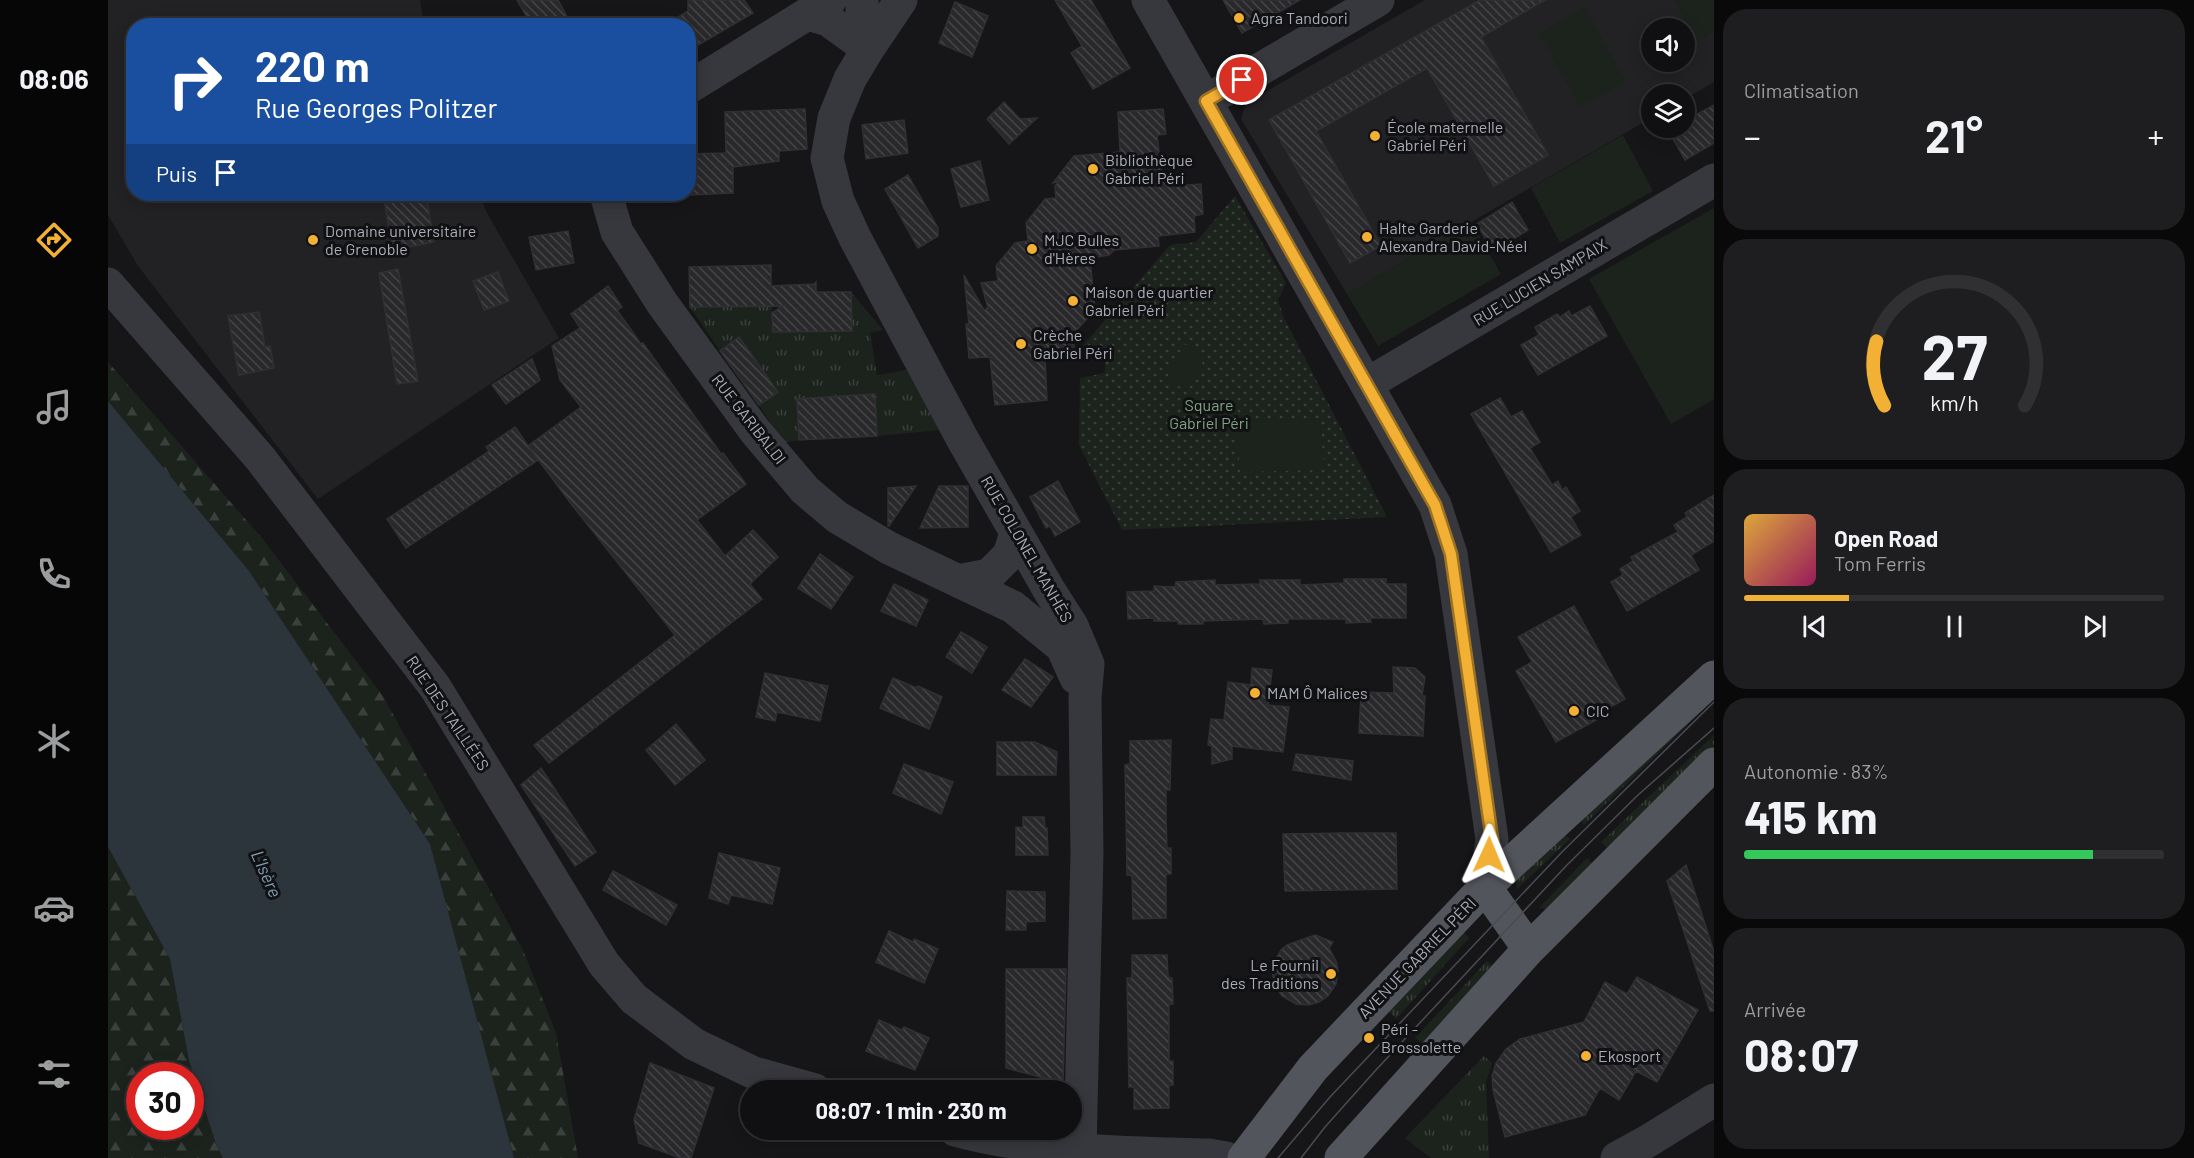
<!DOCTYPE html>
<html lang="fr">
<head>
<meta charset="utf-8">
<style>
	:root { --surface:#101012; --page:#1e1e20; --text:#f1f3f6; --muted:#9c9d9f; --line:#303032; --accent:#f2b134 }
	body { margin:0; font-family:Barlow,sans-serif; background:var(--page); color:var(--text); height:100vh; display:flex; flex-direction:column; font-size:22px; white-space:nowrap }
	* { box-sizing:border-box; margin:0 }
	p { font-size:20px; color:var(--muted) }
	.icon { flex:none; width:33px; height:33px; fill:none; stroke:currentColor; stroke-width:2; stroke-linecap:round; stroke-linejoin:round }
	.map { position:relative; flex:1; overflow:hidden }
	.sheet { display:flex; flex-direction:column; gap:9px; padding:9px; background:#09090a; width:480px }
	.sheet>* { flex:none }
	.top-card { position:absolute; left:18px; top:18px; width:570px; height:183px; border-radius:24px; box-shadow:0 3px 15px #0003,0 0 0 2px var(--line); background:#1a4fa0; color:#fff; overflow:hidden }
	.controls { position:absolute; left:1533px; top:18px; display:grid; gap:12px }
	.controls a { display:grid; place-items:center; width:54px; height:54px; border-radius:50%; background:var(--surface); box-shadow:0 3px 15px #0003,0 0 0 2px var(--line); font-size:30px }
	.speed { position:absolute; left:18px; top:1062px; display:flex; gap:12px; font-size:30px; font-weight:700; text-align:center }
	.speed>* { display:grid; place-content:center; width:78px; height:78px; border-radius:50%; background:var(--surface); box-shadow:0 3px 15px #0003,0 0 0 2px var(--line); line-height:1 }
	.speed .limit { border:9px solid #d22; background:#fff; color:#111 }
	.pin { position:absolute; display:grid; place-items:center; width:51px; height:51px; color:#fff; margin:-26px; border:3px solid #fff; border-radius:50%; box-shadow:0 2px 6px #0007 }
	.me { position:absolute; width:66px; margin:-33px; rotate:1deg; stroke-linejoin:round; filter:drop-shadow(0 0 4px #0008) }
	.turn { display:flex; align-items:center; gap:21px; height:126px; padding:0 30px; font-size:27px }
	.turn .icon { width:78px; height:78px; stroke-width:2.5 }
	.turn b { display:block; font-size:42px; line-height:51px }
	.then { display:flex; align-items:center; height:57px; padding:0 30px; background:#0003; gap:12px; font-size:22px }
	.big { font-size:45px; font-weight:700; line-height:1.1 }
	.sheet .tile { flex:1; display:flex; flex-direction:column; justify-content:center; gap:9px; min-width:0; padding:0 21px; border-radius:24px; background:var(--page) }
	.sheet .dial { align-items:center; gap:0 }
	.dial svg { height:156px; overflow:visible; fill:none; stroke:var(--line); stroke-width:7; stroke-linecap:round; text-anchor:middle }
	.dial text { fill:var(--text); stroke:none }
	.song { display:flex; align-items:center; gap:18px }
	.cover { width:72px; height:72px; border-radius:9px; background:linear-gradient(135deg,hsl(40 70% 55%),hsl(330 70% 35%)) }
	.played { height:6px; border-radius:3px; background:linear-gradient(90deg,var(--accent) 25%,var(--line) 25%) }
	.keys { display:flex; justify-content:space-around; direction:ltr }
	.heat { display:flex; justify-content:space-between; align-items:center; font-size:33px; direction:ltr }
	.charge { height:9px; border-radius:4px; background:linear-gradient(90deg,#34c759 83%,var(--line) 0) }
	.trip { position:absolute; left:632px; top:1080px; width:342px; height:60px; border-radius:30px; background:var(--surface); box-shadow:0 3px 15px #0003,0 0 0 2px var(--line); font-weight:700; line-height:60px; text-align:center }
	main { display:flex; flex:1; min-height:0 }
	.tab-bar { display:flex; flex-direction:column; width:108px; justify-content:space-around; align-items:center; background:#060607; color:var(--muted) }
	.tab-bar .icon { width:42px; height:42px }
	.tab-bar .active { color:var(--accent) }
	.tab-bar b { font-size:27px; color:var(--text) }
	.map>svg:first-child { display:block }
	.built { fill:#222225; fill-rule:evenodd }
	.grass { fill:url(#grass-tufts) }
	.forest { fill:url(#forest-firs); fill-rule:evenodd }
	.park { fill:url(#park-dots) }
	.pitch { fill:#1c231d }
	.water { fill:#2c353c }
	.building { fill:url(#building-back-hatch); stroke:#303034; stroke-width:1.5 }
	.lines { fill:none; stroke-linecap:round; stroke-linejoin:round }
	.minor { stroke:#37383d; stroke-width:33 }
	.major { stroke:#53555c; stroke-width:33 }
	.tram { stroke:#4a4c52; stroke-width:1.5 }
	.route-casing { stroke:#9d7322; stroke-width:15 }
	.route { stroke:#f2b134; stroke-width:10 }
	.poi-dot { fill:#f2b134; stroke:#111113; stroke-width:2 }
	.labels { text-anchor:middle; stroke-width:6; stroke-linejoin:round; paint-order:stroke }
	.poi-label { font-size:16px; fill:#a8adb8; stroke:#111113; text-anchor:start }
	.street-label { font-size:16px; fill:#a8adb8; stroke:#111113 }
	.park-label { font-size:16px; fill:#7fa381; stroke:#111113 }
	.water-label { font-size:18px; font-style:italic; fill:#7f9bb3; stroke:#111113 }
</style>
</head>
<body>
<main>
<nav class="tab-bar">
<b>08:06</b>
<svg class="icon active" aria-label="directions" viewBox="0 0 24 24"><path d="M12 3l9 9-9 9-9-9zM9 14v-3h6M13 9l2 2-2 2"/></svg>
<svg class="icon" aria-label="music" viewBox="0 0 24 24"><path d="M9 18V5l10-2v13"/><circle cx="6" cy="18" r="3"/><circle cx="16" cy="16" r="3"/></svg>
<svg class="icon" aria-label="phone" viewBox="0 0 24 24"><path d="M5 4h4l2 5-3 2q2 4 5 5l2-3 5 2v4C11 20 4 13 5 4z"/></svg>
<svg class="icon" aria-label="climate" viewBox="0 0 24 24"><path d="M12 3v18M4 7l16 10M4 17L20 7"/></svg>
<svg class="icon" aria-label="car" viewBox="0 0 24 24"><path d="M5 17H2v-5l4-1 3-4h7l3 4 3 1v5h-3M9 17h6M6 11h13"/><circle cx="7" cy="17" r="2"/><circle cx="17" cy="17" r="2"/></svg>
<svg class="icon" aria-label="filters" viewBox="0 0 24 24"><path d="M4 7h16M4 17h16"/><circle cx="9" cy="7" r="2"/><circle cx="15" cy="17" r="2"/></svg>
</nav>
<div class="map">
<svg width="1606" height="1158" viewBox="0 0 1606 1158">
	<defs>
		<pattern id="grass-tufts" width="24" height="20" patternUnits="userSpaceOnUse" patternTransform="scale(1.5)"><rect width="24" height="20" fill="#1c231d"/><path d="M3 7l-1-3M5 7V3M7 7l1-3M15 17l-1-3M17 17v-4M19 17l1-3" fill="none" stroke="#3a403c"/></pattern>
		<pattern id="forest-firs" width="22" height="20" patternUnits="userSpaceOnUse" patternTransform="scale(1.5)"><rect width="22" height="20" fill="#1c231d"/><path d="M5 1l3.5 6h-7zM16 11l3.5 6h-7z" fill="#3a403c"/></pattern>
		<pattern id="park-dots" width="8" height="8" patternUnits="userSpaceOnUse" patternTransform="scale(1.5)"><rect width="8" height="8" fill="#1c231d"/><path d="M2 2h.1M6 6h.1" fill="none" stroke="#3a403c" stroke-width="1.8" stroke-linecap="round"/></pattern>
		<pattern id="building-back-hatch" width="6" height="6" patternUnits="userSpaceOnUse" patternTransform="scale(1.5)"><rect width="6" height="6" fill="#29292c"/><path d="M-1 5l2 2M0 0l6 6M5-1l2 2" fill="none" stroke="#454548"/></pattern>
	</defs>
	<rect width="100%" height="100%" fill="#161618"/>
	<path class="built" d="M0 0H312L316 25 26 26V194H371L379 213 451 338 210 499 30 266 0 215Z
		M1317 0H1606V82L1577 99 1576 94H1544L1543 118 1239 294 1133 119 1138 103ZM1544 28H1576V62H1544Z"/>
	<path class="grass" d="M743 292 775 330 762 333 769 375 799 370 832 430 769 436 767 394 689 399 691 440 675 443 651 405 670 391 631 337 612 351 582 307 664 306 666 332 744 331Z
		M1606 699 1476 825 1470 816Z
		M1606 735V750L1501 850 1493 842Z
		M1455 833 1462 839 1409 889 1408 881Z
		M1479 858 1486 865 1442 909 1431 908Z
		M1354 931 1361 938 1288 1019 1280 1010Z
		M1379 961 1387 968 1317 1045 1307 1038Z
		M1376 1056 1384 1063 1378 1082 1381 1158H1323L1297 1138Z"/>
	<path class="forest" d="M0 362 153 537 275 696 415 950 448 1033 470 1158H406L322 844 141 571 0 401Z
		M0 847 62 959 81 1061 108 1144 115 1158H0ZM32 1076H82V1126H32Z"/>
	<path class="park" d="M1127 196 1178 283 1170 300 1175 316 1279 517 1014 530 971 445 972 378 997 373V356L988 346 973 348 1062 245 1088 242Z"/>
	<path class="pitch" d="M1566 0H1606V31L1590 41Z
		M1477 7 1518 82 1472 107 1431 33Z
		M1515 135 1545 191 1452 243 1423 188Z
		M1606 208V399L1563 424 1481 279Z
		M1363 222 1393 274 1270 346 1239 294Z
		M1076 344 1098 356 1080 391 1058 380Z
		M1211 418 1217 470 1132 472 1128 420Z"/>
	<path class="water" d="M0 401 141 571 322 844 406 1158H115L108 1144 81 1061 62 959 0 847Z"/>
	<path class="building" d="M409 0H450L464 26H424Z
		M580 0H636L645 13 580 51V26H556L580 11Z
		M947 0H983L1022 68 985 89 963 53 974 46Z
		M1115 0H1192L1134 33Z
		M1372 0H1437L1373 37 1440 155 1386 186 1319 68 1208 131 1273 246 1242 263 1161 120Z
		M847 2 880 16 864 57 831 43Z
		M896 102 912 119 929 118 901 144 879 119Z
		M1606 105V143L1577 160 1560 130 1566 128H1576V121Z
		M697 109 699 149 671 151V161L625 167V193L581 195 580 154 618 153 617 112Z
		M1055 109 1058 134 1049 135 1054 176 1067 186 1093 184 1095 214 1086 216 1087 232 1050 236 1051 246 1006 250 1001 255 982 258 987 310 964 335 967 353 937 359 939 400 887 405 882 357 861 358 858 324H861L856 275 876 310 880 308 873 283 890 281 888 266 907 243 920 241 918 223 937 199 948 198 947 186 951 181 945 183 966 156 1012 152 1010 112Z
		M796 120 800 153 758 159 754 125Z
		M872 161 881 200 853 207 843 169Z
		M800 175 830 228V236L810 248 777 189Z
		M275 194H318L326 242 285 250Z
		M1404 202 1420 230 1399 243 1394 237 1381 245 1369 224Z
		M460 231 466 263 428 270 421 237Z
		M663 265V286L706 284 708 282V292H743L744 331 665 332 664 313 675 306 582 307 581 267Z
		M290 269 310 381 289 384 271 273Z
		M390 272 401 301 376 310 365 281Z
		M500 286 514 307 509 310 533 344 535 343 613 454 615 453 638 484 589 520 617 556 645 530 670 557 642 584 654 599 441 763 426 745 567 635 464 505 420 446 473 407 452 380 444 346 472 328 463 314Z
		M1482 306 1499 336 1430 375 1413 345 1431 335 1427 327 1449 314 1452 317 1461 311 1463 316Z
		M151 312 157 347 162 346 166 368 131 375 120 316Z
		M631 337 670 392 651 405 612 351Z
		M424 359 432 380 398 404 384 385Z
		M767 394 769 436 691 440 689 399Z
		M1392 398 1403 417 1414 411 1432 442 1422 448 1444 485 1450 481 1454 490 1458 487 1472 511 1463 517 1473 535 1443 552 1363 414Z
		M407 427 430 460 298 548 279 519 381 451 378 447Z
		M950 481 972 522 947 536 942 526 938 528 922 497Z
		M808 486 781 526H780V488Z
		M831 486H860V527L812 528Z
		M1606 495V541L1583 555 1591 570 1519 611 1503 582 1515 575 1512 569 1525 561 1523 557 1570 532 1566 525 1579 517 1577 513Z
		M712 554 745 577 723 609 690 588Z
		M1236 579H1278V584H1298V618H1262L1263 622 1238 623V619H1180V623L1156 624 1155 619 1095 621V624H1070V621H1046V618L1020 619 1019 592 1046 591V586L1067 587 1068 582 1107 580V585L1152 584V580H1192V585L1236 583Z
		M786 584 820 600 808 626 773 611Z
		M1466 606 1517 699 1490 714 1492 718 1448 742 1408 671 1424 662 1410 637Z
		M853 632 879 647 864 673 838 657Z
		M917 659 945 677 923 707 894 690Z
		M1285 667 1307 668 1317 677 1314 696H1317L1315 736 1251 733 1253 692 1286 693Z
		M1144 668 1164 670 1160 705 1181 707 1175 752 1124 746V759L1104 764V746L1100 745 1103 719 1116 720 1120 682 1143 685Z
		M657 673 720 686 712 721 669 712 667 721 648 717Z
		M785 678 809 688 810 686 834 697 821 729 772 708Z
		M568 724 597 760 567 785 538 750Z
		M1063 740 1062 790H1058V819L1059 848H1063V874H1058V918L1025 919 1024 876 1019 875 1018 818 1017 765 1022 764V741Z
		M889 742H927L949 752 948 775H889Z
		M1188 754 1245 761 1243 780 1185 770Z
		M796 764 845 782 833 814 785 793Z
		M433 768 488 852 467 866 413 785Z
		M915 817H936L937 828H939L940 855H908V827L915 828Z
		M1237 833H1288L1289 889 1177 891 1175 834Z
		M611 853 672 868 664 904 623 895 620 904 601 898Z
		M1578 865 1606 952V1011H1602L1559 881Z
		M505 871 569 905 558 925 495 890Z
		M899 891 937 892V921L918 922V930H898Z
		M781 931 805 942 806 939 830 949 816 983 768 962Z
		M1207 935 1225 942 1221 948 1228 961 1230 970 1228 984 1220 996 1211 1002 1200 1005 1188 1004 1174 996 1167 986 1164 971 1166 962 1173 950 1179 945Z
		M1024 955H1059L1060 977 1064 978 1065 1004H1061V1061H1065V1085H1061V1108L1026 1109V1087H1021L1019 978H1024Z
		M898 969H958L955 1083 898 1068Z
		M1529 977 1590 1010 1549 1082 1528 1071 1511 1100 1492 1088 1477 1115 1397 1137 1385 1090 1384 1076 1388 1063 1398 1049 1412 1039 1476 1022 1497 982 1519 994Z
		M771 1020 794 1030 796 1027 821 1038 807 1070 758 1051Z
		M542 1063 606 1088 583 1158H572L531 1143 526 1120Z"/>
	<g class="lines">
		<path class="minor" d="M754 0V18L760 49
			M793 0 760 49 742 79 726 118 719 158 730 201 747 238 855 440 941 590 964 626 980 664 977 698 979 853 972 1150
			M1040 0 1327 505 1343 554 1384 839 1377 887
			M699 14 720 20 760 49
			M580 88 722 0
			M1098 101 1270 0
			M498 194 509 232 554 303 647 431 697 490 729 517 781 548 905 607 954 647 968 678
			M0 284 152 458 327 687 496 964 526 999 586 1044 646 1073 707 1090
			M1259 384 1606 180
			M850 581 881 575 901 555 908 533
			M847 1130C929 1152 1016 1153 1101 1155L1118 1158
			M1509 1158 1540 1141 1606 1100"/>
		<path class="major" d="M1377 887 1421 949
			M1136 1158 1205 1068 1377 887 1606 677
			M1233 1158 1421 949 1606 764"/>
		<path class="tram" d="M1170 1158 1222 1097 1454 852 1606 702
			M1193 1158 1217 1127 1267 1071 1458 866 1530 795 1606 728"/>
	</g>
	<g class="lines">
		<g class="route-casing">
			<path id="route" d="M1134 80 1098 101 1327 505 1343 554 1384 839 1381 855"/>
		</g>
		<use href="#route" class="route"/>
	</g>
	<g class="poi-dot">
		<circle cx="1131" cy="18" r="6"/>
		<circle cx="1267" cy="136" r="6"/>
		<circle cx="985" cy="169" r="6"/>
		<circle cx="1259" cy="237" r="6"/>
		<circle cx="205" cy="240" r="6"/>
		<circle cx="924" cy="249" r="6"/>
		<circle cx="965" cy="301" r="6"/>
		<circle cx="913" cy="344" r="6"/>
		<circle cx="1147" cy="693" r="6"/>
		<circle cx="1466" cy="711" r="6"/>
		<circle cx="1223" cy="974" r="6"/>
		<circle cx="1261" cy="1038" r="6"/>
		<circle cx="1478" cy="1056" r="6"/>
	</g>
	<g class="labels">
		<g class="poi-label">
			<text x="1143" y="24">Agra Tandoori</text>
			<text x="1279" y="133">École maternelle<tspan x="1279" dy="18">Gabriel Péri</tspan></text>
			<text x="997" y="166">Bibliothèque<tspan x="997" dy="18">Gabriel Péri</tspan></text>
			<text x="1271" y="234">Halte Garderie<tspan x="1271" dy="18">Alexandra David-Néel</tspan></text>
			<text x="217" y="237">Domaine universitaire<tspan x="217" dy="18">de Grenoble</tspan></text>
			<text x="936" y="246">MJC Bulles<tspan x="936" dy="18">d'Hères</tspan></text>
			<text x="977" y="298">Maison de quartier<tspan x="977" dy="18">Gabriel Péri</tspan></text>
			<text x="925" y="341">Crèche<tspan x="925" dy="18">Gabriel Péri</tspan></text>
			<text x="1159" y="699">MAM Ô Malices</text>
			<text x="1478" y="717">CIC</text>
			<text x="1211" y="971" text-anchor="end">Le Fournil<tspan x="1211" dy="18">des Traditions</tspan></text>
			<text x="1273" y="1035">Péri -<tspan x="1273" dy="18">Brossolette</tspan></text>
			<text x="1490" y="1062">Ekosport</text>
		</g>
		<g class="street-label">
			<text transform="translate(1432 282) rotate(-31)" y="6">RUE LUCIEN SAMPAIX</text>
			<text transform="translate(641 419) rotate(52)" y="6">RUE GARIBALDI</text>
			<text transform="translate(919 549) rotate(60)" y="6">RUE COLONEL MANHÈS</text>
			<text transform="translate(340 713) rotate(56)" y="6">RUE DES TAILLÉES</text>
			<text transform="translate(1309 958) rotate(-46)" y="6">AVENUE GABRIEL PÉRI</text>
		</g>
		<g class="park-label">
			<text x="1101" y="411">Square<tspan x="1101" dy="18">Gabriel Péri</tspan></text>
		</g>
		<g class="water-label">
			<text transform="translate(158 874) rotate(66)" y="6">L'Isère</text>
		</g>
	</g>
</svg>
<div class="controls">
<a><svg class="icon" aria-label="sound" viewBox="0 0 24 24"><path d="M4 9h4l5-4v14l-5-4H4zM17 9q2 3 0 6"/></svg></a>
<a><svg class="icon" aria-label="layers" viewBox="0 0 24 24"><path d="M12 4l9 5-9 5-9-5zM3 14l9 5 9-5"/></svg></a>
</div>
<div class="speed"><div class="limit">30</div></div>
<div class="pin" style="left:1134px;top:80px;background:#d93025"><svg class="icon" aria-label="arrive" viewBox="0 0 24 24"><path d="M6 21V4h12l-3 4 3 4H6"/></svg></div>
<svg class="me" style="left:1381px;top:855px" viewBox="-20 -20 40 40"><path d="M0-17L14 15 0 8-14 15z" fill="#f2b134" stroke="#fff" stroke-width="4"/></svg>
<div class="trip">08:07 · 1 min · 230 m</div>
<div class="top-card">
<div class="turn"><svg class="icon" aria-label="right" viewBox="0 0 24 24"><path d="M7 20v-9h11M14 6l5 5-5 5"/></svg><div><b>220 m</b>Rue Georges Politzer</div></div>
<div class="then">Puis<svg class="icon" aria-label="arrive" viewBox="0 0 24 24"><path d="M6 21V4h12l-3 4 3 4H6"/></svg></div>
</div>
</div>
<section class="sheet">
<div class="tile"><p>Climatisation</p>
<div class="heat"><a>−</a><b class="big">21°</b><a>+</a></div>
</div>
<div class="tile dial"><svg viewBox="0 0 100 80">
<path d="M14 69A42 42 0 1 1 86 69"/>
<path d="M14 69A42 42 0 0 1 10 36" stroke="#f2b134"/>
<text x="50" y="56" font-size="32" font-weight="700">27</text>
<text x="50" y="72" font-size="11">km/h</text>
</svg></div>
<div class="tile">
<div class="song"><i class="cover"></i><div><b>Open Road</b><p>Tom Ferris</p></div></div>
<div class="played"></div>
<div class="keys"><svg class="icon" aria-label="previous" viewBox="0 0 24 24"><path d="M18 5L8 12l10 7zM5 5v14"/></svg><svg class="icon" aria-label="pause" viewBox="0 0 24 24"><path d="M8 5v14M16 5v14"/></svg><svg class="icon" aria-label="next" viewBox="0 0 24 24"><path d="M6 5l10 7-10 7zM19 5v14"/></svg></div>
</div>
<div class="tile"><p>Autonomie · 83%</p><b class="big">415 km</b><div class="charge"></div></div>
<div class="tile"><p>Arrivée</p><b class="big">08:07</b></div>
</section>
</main>
</body>
</html>
